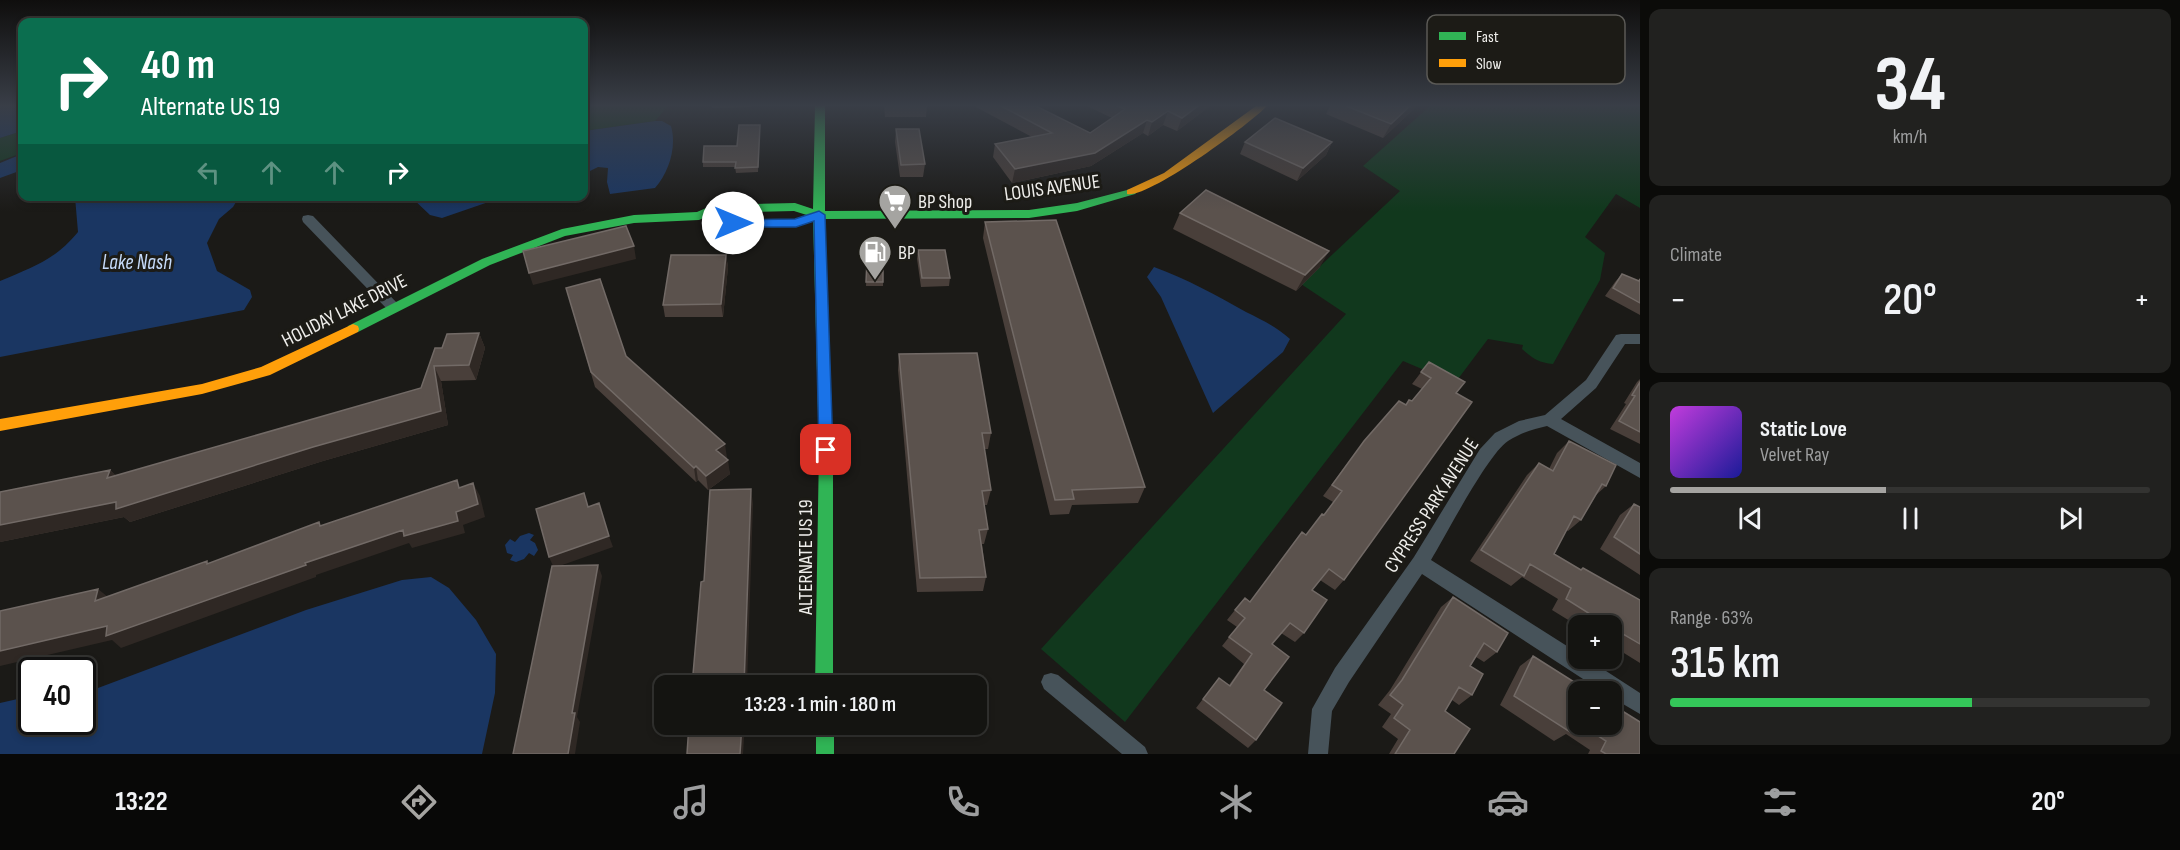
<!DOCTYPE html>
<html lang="en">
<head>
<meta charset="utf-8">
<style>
	:root { --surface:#141411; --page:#21211f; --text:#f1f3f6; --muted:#9d9e9f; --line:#333331; --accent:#a5a4a1 }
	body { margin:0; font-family:"Sofia Sans Condensed",sans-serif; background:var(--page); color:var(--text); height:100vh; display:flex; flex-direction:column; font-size:22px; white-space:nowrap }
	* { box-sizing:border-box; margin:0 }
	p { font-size:20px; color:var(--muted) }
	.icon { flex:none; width:33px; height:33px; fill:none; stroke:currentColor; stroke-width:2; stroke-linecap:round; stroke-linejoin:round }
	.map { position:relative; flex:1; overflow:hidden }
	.details { display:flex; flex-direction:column; gap:9px; padding:9px; background:#0b0b09; width:540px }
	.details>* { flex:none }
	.hud { position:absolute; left:18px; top:18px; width:570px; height:183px; border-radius:12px; box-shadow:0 3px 9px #0003,0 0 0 2px var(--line); background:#0b6e4f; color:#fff; overflow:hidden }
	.buttons { position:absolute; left:1568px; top:615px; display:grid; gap:12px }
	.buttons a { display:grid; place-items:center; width:54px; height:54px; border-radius:12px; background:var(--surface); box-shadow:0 3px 9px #0003,0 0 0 2px var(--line); font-size:30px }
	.speed { position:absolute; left:18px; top:657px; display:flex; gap:12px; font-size:30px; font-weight:700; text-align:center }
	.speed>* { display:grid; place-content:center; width:78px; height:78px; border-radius:50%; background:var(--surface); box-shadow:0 3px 9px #0003,0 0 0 2px var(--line); line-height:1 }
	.speed .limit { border:3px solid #111; border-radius:9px; background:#fff; color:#111 }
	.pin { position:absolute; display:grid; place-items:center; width:51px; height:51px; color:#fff; margin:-26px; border-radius:12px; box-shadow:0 3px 9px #0006 }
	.me { position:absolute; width:66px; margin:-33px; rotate:90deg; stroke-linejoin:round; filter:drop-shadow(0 0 4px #0008) }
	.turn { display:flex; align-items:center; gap:21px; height:126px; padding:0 24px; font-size:27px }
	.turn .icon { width:78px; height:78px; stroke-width:2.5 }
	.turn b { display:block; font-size:42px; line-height:51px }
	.lanes { display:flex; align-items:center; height:57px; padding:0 24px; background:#0003; justify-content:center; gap:30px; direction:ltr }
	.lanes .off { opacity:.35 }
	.big { font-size:45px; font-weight:600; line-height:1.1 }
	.details .tile { flex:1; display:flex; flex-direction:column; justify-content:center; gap:9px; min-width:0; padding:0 21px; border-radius:12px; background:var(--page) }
	.details .dial { align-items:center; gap:0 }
	.dial b { font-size:78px; line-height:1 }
	.song { display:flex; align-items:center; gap:18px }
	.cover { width:72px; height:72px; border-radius:9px; background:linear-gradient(135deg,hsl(290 70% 55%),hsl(240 70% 35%)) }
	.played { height:6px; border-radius:3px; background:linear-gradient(90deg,var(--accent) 45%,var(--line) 45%) }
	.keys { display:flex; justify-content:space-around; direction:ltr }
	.heat { display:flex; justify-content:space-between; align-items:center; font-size:33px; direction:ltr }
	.charge { height:9px; border-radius:4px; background:linear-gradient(90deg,#34c759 63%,var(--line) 0) }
	.trip { position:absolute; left:654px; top:675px; width:333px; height:60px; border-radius:12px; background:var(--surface); box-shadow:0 3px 9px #0003,0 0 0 2px var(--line); font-weight:600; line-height:60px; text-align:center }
	.menu { display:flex; height:96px; justify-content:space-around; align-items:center; background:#080807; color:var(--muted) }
	.menu .icon { width:42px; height:42px }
	.menu .selected { color:var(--accent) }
	.menu b { font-size:27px; color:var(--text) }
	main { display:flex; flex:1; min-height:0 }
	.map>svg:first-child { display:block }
	.green { fill:#11381d }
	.water { fill:#1a3662 }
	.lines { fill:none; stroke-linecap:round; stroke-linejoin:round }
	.street { fill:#47535a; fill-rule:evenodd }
	.fast { fill:#30b455; fill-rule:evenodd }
	.slow { fill:#ff9f0a; fill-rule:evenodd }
	.wall { fill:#493f3a }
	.shaded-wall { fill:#2f2824 }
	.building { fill:#5b524d; stroke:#726a66; stroke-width:1.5 }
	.route { fill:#1a73e8; stroke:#114b97; stroke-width:1.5 }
	.labels { text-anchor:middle; stroke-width:6; stroke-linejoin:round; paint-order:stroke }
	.street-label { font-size:20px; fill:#efeeeb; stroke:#1c1b16 }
	.poi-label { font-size:20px; fill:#efeeeb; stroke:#1c1b16; text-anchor:start }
	.water-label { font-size:21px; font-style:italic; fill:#c5daf9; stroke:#1c1b16 }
	.key { fill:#1c1b16; stroke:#5b5a56; stroke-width:1.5 }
	.key-label { font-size:16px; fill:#efeeeb }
</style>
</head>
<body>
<main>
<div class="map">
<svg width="1640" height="754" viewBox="0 0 1640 754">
	<rect width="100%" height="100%" fill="#1b1a17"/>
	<path class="green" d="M584 106H668L655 121 584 131Z
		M1430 106H1640V208L1616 194 1585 237 1605 253 1600 280 1553 364C1539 363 1532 358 1522 349L1523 345 1488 339 1455 383 1403 361 1125 722 1041 649 1346 314 1301 284 1400 191 1363 166Z
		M22 131V153L0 161V138Z"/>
	<path class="water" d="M0 106H22V131L0 138Z
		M655 121H662L671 126C677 147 669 172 655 188L610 194 607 182 608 168 598 167 584 174V131Z
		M22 154V170L0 178V163Z
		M75 197H239L233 207 219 219 207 243 217 271 250 290 252 297 244 310 0 357V281C33 267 55 260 78 232Z
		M411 197H503L442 218 430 215Z
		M1154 267C1187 279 1216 295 1246 312 1262 320 1277 327 1290 339L1283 352 1213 413 1161 297 1147 277Z
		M529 533 534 535 530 540 535 543 538 550 534 556 529 553 524 559 516 562 510 560 513 555 507 553 505 545 510 539 515 542 520 536Z
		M431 577 449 588 476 620 496 654 495 693 482 754H0V703L31 696 32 722H82L83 690 98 688 306 610 402 580Z"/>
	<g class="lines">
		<path class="street" d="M308 215 313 216 398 304 400 307 398 310H388L303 222 302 219 303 216Z
			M1621 334H1640V344H1625L1596 388 1561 419 1640 463V478L1547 426C1533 429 1521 433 1508 441 1488 454 1446 535 1431 560L1578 653V658H1586L1640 693V714L1611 697V692H1603L1422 574 1349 682 1332 711 1328 754H1308L1312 709 1335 668 1414 557 1480 449 1495 433 1519 421 1545 415 1586 380 1616 335Z
			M1051 673 1058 675 1145 747 1148 754H1122L1044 689 1041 682 1044 675Z"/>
		<path class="fast" d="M815 106H825V211L1029 210 1077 203 1131 189 1137 192 1135 194 1077 211 1029 218 825 219 833 450V686H815L819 450 813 217 794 211 715 213 699 220 634 223 565 236 490 265 358 332H348L347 329 348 326 482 259 562 229 634 215 697 212 713 205 795 203 813 209Z
			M816 724H834V754H816Z"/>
		<path class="slow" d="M1256 106H1267C1250 124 1148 199 1127 194V190L1164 173Z
			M353 324 358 326 359 329 358 332 270 375 202 394 0 431V419L202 384 261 367Z"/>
	</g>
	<path class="wall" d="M711 106H752V107L712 108Z
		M884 106H927L926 117H885Z
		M974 106H1036L1090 133 1112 118 1087 106H1210L1177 131 1163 125 1148 136 1143 133 1091 166 1012 183 993 157 995 144 1032 137Z
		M1330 106H1417L1383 138 1326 114Z
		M896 129 925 164 923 177H900L895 142Z
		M760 130 758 172 736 173 735 167H703V162L737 146Z
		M1245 142H1332L1326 155 1297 181 1240 154Z
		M1180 213 1320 267 1296 291 1173 229Z
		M985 222 1145 487 1138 503 1072 505 1069 514 1050 515 983 238Z
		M918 250 950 278 949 286 921 287 917 259Z
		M726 255 728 267 723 317H665L663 305Z
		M867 260H883V286H866Z
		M1622 274 1638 281 1640 278V315L1605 296 1615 282Z
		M566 288 626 356 727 458 726 459 730 474 708 490 698 480 696 482 595 387Z
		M479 333 485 348 476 380 441 381 448 425 323 461 130 522 124 517 0 542V492L110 470 116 476 421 388 442 348Z
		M899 354 991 433 988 449H984L991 490 987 505H984L988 529 984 544H982L986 577 983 591 917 592 898 370Z
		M1429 362 1456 393 1344 580 1335 590 1320 580 1312 590 1304 633 1295 642 1281 633 1272 644 1256 740 1248 748 1196 708 1219 678 1229 685 1244 664 1222 646 1237 627 1227 620 1235 610 1250 602 1306 535 1324 515 1333 502 1323 496 1364 441 1405 405 1412 401 1422 389 1412 384Z
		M1640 379V444L1610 429 1626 404 1624 403 1637 382Z
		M1569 441 1606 486 1596 495 1581 520 1568 531 1566 530 1554 554 1580 570 1583 568 1640 600V663L1611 645V626H1578L1552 610 1558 599 1522 577 1511 586 1470 561 1527 475 1539 463 1549 469 1557 453Z
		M1634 504 1640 507V575L1600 549 1620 515Z
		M1453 597 1497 652 1484 662 1476 657 1470 666 1472 695 1459 705 1452 700 1445 711 1454 754H1389L1398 739 1382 727 1391 714 1378 705 1390 690 1441 607Z
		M1533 656 1578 692V724H1611L1640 754H1588L1590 750 1566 734 1554 741 1500 705 1520 666Z"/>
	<path class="shaded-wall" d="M1198 106H1210L1177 131 1182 118Z
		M1410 106H1417L1383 138 1391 124Z
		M1168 111 1163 125 1148 136 1152 122Z
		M1147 120 1143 133 1091 166 1012 183 1015 169Z
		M1332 142 1326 155 1297 181 1303 168Z
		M634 246 636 259 533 285 529 273Z
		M1329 251 1320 267 1296 291 1305 275Z
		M726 255 728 267 723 317 721 304Z
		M479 333 485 348 476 380 469 365Z
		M434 366 441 381 448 425 323 461 130 522 124 517 0 542V525L116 502 441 411Z
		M725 444 727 458 718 464 716 450Z
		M728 460 730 474 708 490 706 476Z
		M696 466 698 480 696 482 694 468Z
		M110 470 124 484 107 478Z
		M473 483 480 496 485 517 463 525 465 533 412 548 409 543 316 575V577L121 648 112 640 0 666V651L305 563 456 512Z
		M751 489 753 504 747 686H744Z
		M609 536 613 547 554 568 549 557Z
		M598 565 602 576 577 717 580 722 575 754H568L572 713Z
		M98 589 113 601H95Z
		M742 724H745L743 754H740Z"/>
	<path class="building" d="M1001 106H1036L1090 133 1125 109 1117 106H1198L1182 118 1168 111 1152 122 1147 120 1095 153 1015 169 995 144 1052 133Z
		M1346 106H1410L1391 124Z
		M1275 118 1332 142 1303 168 1245 142Z
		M739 125H760L758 167 735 168 736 162H703L704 146H737Z
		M896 129H919L925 164 901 165Z
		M1206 190 1329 251 1305 275 1180 213Z
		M1056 220 1145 487 1072 490 1074 499 1055 500 985 222Z
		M626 226 634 246 529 273 523 251Z
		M918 250H945L950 278H922Z
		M671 255H726L721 304 663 305Z
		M867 260H883V282H866Z
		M1622 274 1639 281 1640 279V303L1613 288Z
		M600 279 626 356 725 444 716 450 728 460 706 476 696 466 694 468 591 372 566 288Z
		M479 333 469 365 434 366 441 411 313 447 116 509V502L0 525V492L110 470 107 478 421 388 435 348H442L447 334Z
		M977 353 991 433H982L991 490 982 491 988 529 979 530 986 577 920 578 899 354Z
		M1429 362 1465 382 1456 393 1472 402 1344 580 1329 569 1312 590 1327 600 1304 633 1290 623 1272 644 1289 657 1264 690 1282 703 1256 740 1203 699 1219 678 1230 686 1252 654 1229 637 1245 618 1235 610 1245 598 1250 602 1302 532 1306 535 1322 514 1324 515 1342 491 1332 485 1364 441 1399 401 1406 405 1409 400 1412 401 1431 378 1421 372Z
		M1640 382V432L1619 421 1635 396 1632 395Z
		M1569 441 1616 465 1606 486 1602 484 1581 520 1574 516 1554 554 1581 570 1583 568 1640 600V644L1611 627V626H1609L1566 599 1571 588 1530 564 1524 576 1481 550 1539 463 1553 471Z
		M457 480 459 488 473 483 478 504 456 512 458 521 404 536 403 530 305 563 306 565 106 636 107 626 0 651V611L98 589 95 601 207 561V564L319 522 320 526Z
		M751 489 744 686H692L701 582 704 581 710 490Z
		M584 493 588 507 599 503 609 536 549 557 536 509Z
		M1634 504 1640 507V554L1614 537Z
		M598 565 572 713H575L568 754H513L552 566Z
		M1453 597 1508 633 1497 652 1484 643 1470 666 1483 674 1472 695 1459 687 1445 711 1470 729 1454 754H1395L1410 730 1394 718 1403 705 1390 695 1402 680Z
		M1533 656 1590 692H1578V723L1575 721 1570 732 1514 696Z
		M1611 704 1640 722V754H1606L1601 751 1606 741 1580 724H1611Z
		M689 724H742L740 754H687Z"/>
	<linearGradient id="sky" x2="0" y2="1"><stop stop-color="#0f0e0d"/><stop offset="0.5" stop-color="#393e47"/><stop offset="1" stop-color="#393e47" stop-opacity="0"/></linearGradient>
	<rect width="1640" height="211" fill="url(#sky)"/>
	<path class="route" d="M819 211 825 215 833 450 831 454H821L819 450 814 221 796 227H733L727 223 733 220 795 219Z"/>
	<defs>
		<g id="supermarket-pin" transform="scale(1.725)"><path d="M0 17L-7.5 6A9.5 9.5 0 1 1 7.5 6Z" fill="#a5a4a1" stroke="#1c1b16"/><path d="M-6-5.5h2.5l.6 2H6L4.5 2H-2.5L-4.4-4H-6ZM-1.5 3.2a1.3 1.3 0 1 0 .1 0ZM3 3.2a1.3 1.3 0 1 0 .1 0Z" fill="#fff"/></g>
		<g id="fuel-pin" transform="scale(1.725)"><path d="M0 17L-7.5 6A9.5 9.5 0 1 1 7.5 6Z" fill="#a5a4a1" stroke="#1c1b16"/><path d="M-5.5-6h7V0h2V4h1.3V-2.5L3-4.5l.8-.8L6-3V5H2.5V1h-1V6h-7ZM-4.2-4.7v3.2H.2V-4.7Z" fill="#fff"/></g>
	</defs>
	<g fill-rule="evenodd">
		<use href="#supermarket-pin" x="895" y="201"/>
		<use href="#fuel-pin" x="875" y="252"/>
	</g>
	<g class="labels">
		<g class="street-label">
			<text transform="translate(1052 187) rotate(-8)" y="7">LOUIS AVENUE</text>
			<text transform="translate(344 310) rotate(-27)" y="7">HOLIDAY LAKE DRIVE</text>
			<text transform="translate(1431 505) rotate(-57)" y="7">CYPRESS PARK AVENUE</text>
			<text transform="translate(805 557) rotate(-90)" y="7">ALTERNATE US 19</text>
		</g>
		<g class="poi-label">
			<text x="918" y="208">BP Shop</text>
			<text x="898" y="259">BP</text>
		</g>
		<g class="water-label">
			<text x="137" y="269">Lake Nash</text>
		</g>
	</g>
	<rect x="1427" y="15" width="198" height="69" rx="9" class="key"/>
	<rect x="1439" y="32" width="27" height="8" fill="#30b455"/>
	<rect x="1439" y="59" width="27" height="8" fill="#ff9f0a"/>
	<g class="key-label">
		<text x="1476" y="42">Fast</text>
		<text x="1476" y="69">Slow</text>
	</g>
</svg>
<div class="buttons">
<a>+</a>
<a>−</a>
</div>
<div class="speed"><div class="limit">40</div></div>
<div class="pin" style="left:826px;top:450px;background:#d93025"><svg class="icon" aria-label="arrive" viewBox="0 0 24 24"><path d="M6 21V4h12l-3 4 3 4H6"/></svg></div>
<svg class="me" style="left:733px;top:223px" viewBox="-20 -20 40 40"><circle r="19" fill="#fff"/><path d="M0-13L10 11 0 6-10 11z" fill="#1a73e8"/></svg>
<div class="trip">13:23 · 1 min · 180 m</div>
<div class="hud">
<div class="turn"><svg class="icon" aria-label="right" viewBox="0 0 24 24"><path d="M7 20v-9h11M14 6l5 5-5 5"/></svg><div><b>40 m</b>Alternate US 19</div></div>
<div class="lanes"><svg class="icon off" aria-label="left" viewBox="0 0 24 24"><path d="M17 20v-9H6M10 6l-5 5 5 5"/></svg><svg class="icon off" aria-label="ahead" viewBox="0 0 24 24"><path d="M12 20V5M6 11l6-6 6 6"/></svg><svg class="icon off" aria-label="ahead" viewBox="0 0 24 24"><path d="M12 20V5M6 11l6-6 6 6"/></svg><svg class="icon" aria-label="right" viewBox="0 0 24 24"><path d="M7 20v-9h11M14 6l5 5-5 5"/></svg></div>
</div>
</div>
<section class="details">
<div class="tile dial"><b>34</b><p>km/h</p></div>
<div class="tile"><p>Climate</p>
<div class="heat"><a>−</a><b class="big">20°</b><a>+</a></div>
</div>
<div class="tile">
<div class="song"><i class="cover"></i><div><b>Static Love</b><p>Velvet Ray</p></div></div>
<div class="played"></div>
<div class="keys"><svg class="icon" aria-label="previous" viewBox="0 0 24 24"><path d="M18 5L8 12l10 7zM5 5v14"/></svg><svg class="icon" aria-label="pause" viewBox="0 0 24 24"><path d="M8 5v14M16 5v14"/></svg><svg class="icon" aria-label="next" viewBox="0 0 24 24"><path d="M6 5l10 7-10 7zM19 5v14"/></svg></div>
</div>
<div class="tile"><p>Range · 63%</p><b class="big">315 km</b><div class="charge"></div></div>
</section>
</main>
<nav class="menu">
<b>13:22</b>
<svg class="icon selected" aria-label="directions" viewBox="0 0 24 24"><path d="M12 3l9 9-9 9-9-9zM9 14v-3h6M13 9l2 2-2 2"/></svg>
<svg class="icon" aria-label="music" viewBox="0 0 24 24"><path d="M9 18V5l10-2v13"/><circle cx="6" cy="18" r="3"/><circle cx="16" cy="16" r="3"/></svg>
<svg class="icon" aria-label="phone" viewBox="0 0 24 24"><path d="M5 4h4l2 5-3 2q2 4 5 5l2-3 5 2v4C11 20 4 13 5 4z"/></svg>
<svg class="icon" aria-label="climate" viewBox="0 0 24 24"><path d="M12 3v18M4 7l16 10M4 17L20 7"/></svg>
<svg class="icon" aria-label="car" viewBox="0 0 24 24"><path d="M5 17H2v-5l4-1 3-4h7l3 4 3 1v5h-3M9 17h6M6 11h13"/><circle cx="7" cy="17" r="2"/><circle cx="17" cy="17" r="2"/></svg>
<svg class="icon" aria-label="filters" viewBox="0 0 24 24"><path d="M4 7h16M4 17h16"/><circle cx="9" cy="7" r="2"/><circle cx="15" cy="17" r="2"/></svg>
<b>20°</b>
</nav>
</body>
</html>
